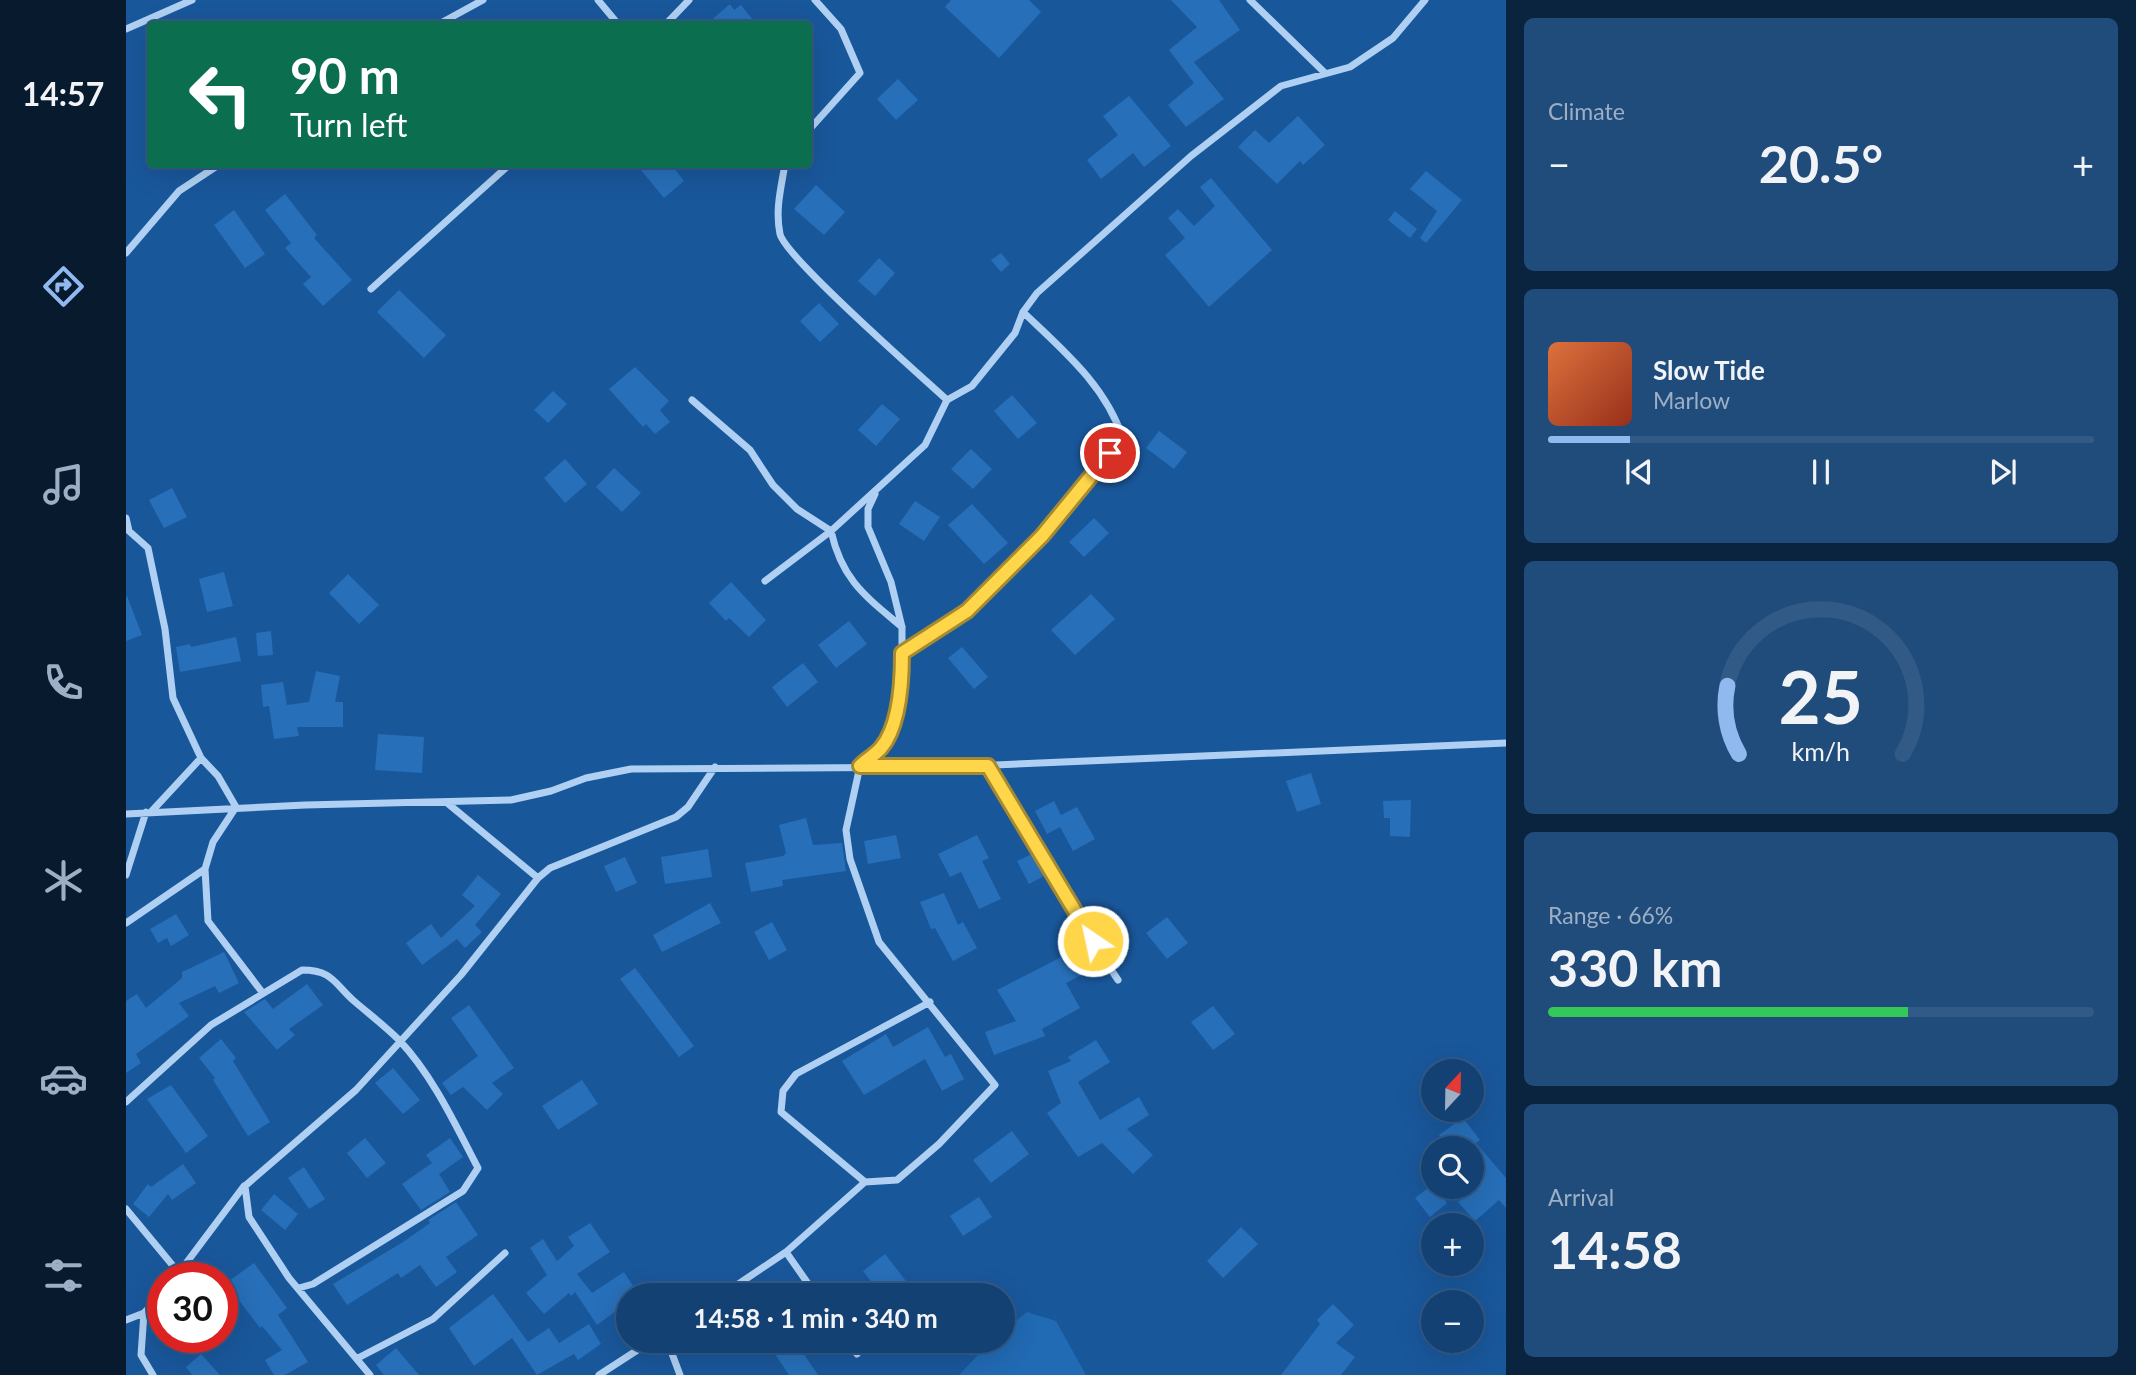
<!DOCTYPE html>
<html lang="en">
<head>
<meta charset="utf-8">
<style>
	:root { --surface:#134174; --page:#204c7c; --text:#f1f3f6; --muted:#9dafc5; --line:#325a86; --accent:#90b9f0 }
	body { margin:0; font-family:Lato,sans-serif; background:var(--page); color:var(--text); height:100vh; display:flex; flex-direction:column; font-size:26px; white-space:nowrap }
	* { box-sizing:border-box; margin:0 }
	p { font-size:23px; color:var(--muted) }
	.icon { flex:none; width:38px; height:38px; fill:none; stroke:currentColor; stroke-width:2; stroke-linecap:round; stroke-linejoin:round }
	.map { position:relative; flex:1; overflow:hidden }
	.details { display:flex; flex-direction:column; gap:18px; padding:18px; background:#0a2440; width:630px }
	.details>* { flex:none }
	.top-card { position:absolute; left:21px; top:21px; width:665px; height:147px; border-radius:7px; box-shadow:0 7px 28px #0002,0 0 0 2px var(--line); background:#0b6e4f; color:#fff; overflow:hidden }
	.needle { width:46px; rotate:22deg }
	.tools { position:absolute; left:1295px; top:1059px; display:grid; gap:14px }
	.tools a { display:grid; place-items:center; width:63px; height:63px; border-radius:50%; background:var(--surface); box-shadow:0 7px 28px #0002,0 0 0 2px var(--line); font-size:35px }
	.speed { position:absolute; left:21px; top:1262px; display:flex; gap:14px; font-size:35px; font-weight:700; text-align:center }
	.speed>* { display:grid; place-content:center; width:91px; height:91px; border-radius:50%; background:var(--surface); box-shadow:0 7px 28px #0002,0 0 0 2px var(--line); line-height:1 }
	.speed .limit { border:10px solid #d22; background:#fff; color:#111 }
	.pin { position:absolute; display:grid; place-items:center; width:60px; height:60px; color:#fff; margin:-30px; border:4px solid #fff; border-radius:50%; box-shadow:0 2px 7px #0007 }
	.me { position:absolute; width:77px; margin:-38px; rotate:326deg; stroke-linejoin:round; filter:drop-shadow(0 0 5px #0008) }
	.turn { display:flex; align-items:center; gap:24px; height:147px; padding:0 28px; font-size:32px }
	.turn .icon { width:91px; height:91px; stroke-width:2.5 }
	.turn b { display:block; font-size:49px; line-height:60px }
	.big { font-size:52px; font-weight:700; line-height:1.1 }
	.details .widget { flex:1; display:flex; flex-direction:column; justify-content:center; gap:10px; min-width:0; padding:0 24px; border-radius:10px; background:var(--page) }
	.details .dial { align-items:center; gap:0 }
	.dial svg { height:182px; overflow:visible; fill:none; stroke:var(--line); stroke-width:7; stroke-linecap:round; text-anchor:middle }
	.dial text { fill:var(--text); stroke:none }
	.song { display:flex; align-items:center; gap:21px }
	.cover { width:84px; height:84px; border-radius:10px; background:linear-gradient(135deg,hsl(20 70% 55%),hsl(10 70% 35%)) }
	.played { height:7px; border-radius:4px; background:linear-gradient(90deg,var(--accent) 15%,var(--line) 15%) }
	.keys { display:flex; justify-content:space-around; direction:ltr }
	.heat { display:flex; justify-content:space-between; align-items:center; font-size:38px; direction:ltr }
	.charge { height:10px; border-radius:5px; background:linear-gradient(90deg,#34c759 66%,var(--line) 0) }
	.trip { position:absolute; left:490px; top:1283px; width:399px; height:70px; border-radius:35px; background:var(--surface); box-shadow:0 7px 28px #0002,0 0 0 2px var(--line); font-weight:700; line-height:70px; text-align:center }
	main { display:flex; flex:1; min-height:0 }
	.tab-bar { display:flex; flex-direction:column; width:126px; justify-content:space-around; align-items:center; background:#081a2e; color:var(--muted) }
	.tab-bar .icon { width:49px; height:49px }
	.tab-bar .active { color:var(--accent) }
	.tab-bar b { font-size:32px; color:var(--text) }
	.map>svg:first-child { display:block }
	.green { fill:#216ab4 }
	.building { fill:#276fb9 }
	.lines { fill:none; stroke-linecap:round; stroke-linejoin:round }
	.minor { stroke:#afd0f2; stroke-width:7 }
	.route-casing { stroke:#a68a30; stroke-width:18 }
	.route { stroke:#ffd54a; stroke-width:12 }
</style>
</head>
<body>
<main>
<nav class="tab-bar">
<b>14:57</b>
<svg class="icon active" aria-label="directions" viewBox="0 0 24 24"><path d="M12 3l9 9-9 9-9-9zM9 14v-3h6M13 9l2 2-2 2"/></svg>
<svg class="icon" aria-label="music" viewBox="0 0 24 24"><path d="M9 18V5l10-2v13"/><circle cx="6" cy="18" r="3"/><circle cx="16" cy="16" r="3"/></svg>
<svg class="icon" aria-label="phone" viewBox="0 0 24 24"><path d="M5 4h4l2 5-3 2q2 4 5 5l2-3 5 2v4C11 20 4 13 5 4z"/></svg>
<svg class="icon" aria-label="climate" viewBox="0 0 24 24"><path d="M12 3v18M4 7l16 10M4 17L20 7"/></svg>
<svg class="icon" aria-label="car" viewBox="0 0 24 24"><path d="M5 17H2v-5l4-1 3-4h7l3 4 3 1v5h-3M9 17h6M6 11h13"/><circle cx="7" cy="17" r="2"/><circle cx="17" cy="17" r="2"/></svg>
<svg class="icon" aria-label="filters" viewBox="0 0 24 24"><path d="M4 7h16M4 17h16"/><circle cx="9" cy="7" r="2"/><circle cx="15" cy="17" r="2"/></svg>
</nav>
<div class="map">
<svg width="1380" height="1375" viewBox="0 0 1380 1375">
	<rect width="100%" height="100%" fill="#19579b"/>
	<path class="green" d="M901 1312 930 1321 960 1375H833L865 1341 877 1340V1331Z"/>
	<path class="building" d="M825 0H903L915 12 873 58 819 7Z
		M1045 0H1093L1114 30 1068 62 1098 99 1060 127 1042 105 1068 83 1043 50 1071 27Z
		M604 4 608 10 615 5 630 24H581Z
		M772 79 792 100 770 120 751 99Z
		M1003 96 1045 146 1018 167 1007 153 975 179 961 160 992 135 977 116Z
		M1172 116 1199 145 1177 165 1174 161 1151 184 1112 147 1129 130 1143 143Z
		M510 164H545L558 181 538 198Z
		M1300 171 1336 200 1300 243 1294 238 1311 211 1284 189Z
		M1085 178 1146 250 1083 307 1039 255 1059 238 1042 218 1052 209 1068 226 1089 206 1074 187Z
		M690 185 719 212 698 235 668 209Z
		M159 194 191 235 188 238 226 280 197 306 177 284 185 277 159 248 165 243 139 210Z
		M108 210 139 254 119 268 88 225Z
		M1269 211 1291 229 1284 238 1262 220Z
		M875 253 884 264 875 272 865 260Z
		M753 258 769 273 749 296 732 281Z
		M273 290 320 335 298 358 251 312Z
		M693 303 713 324 694 342 674 321Z
		M509 367 543 401 534 410 544 422 529 434 520 424 517 427 483 389Z
		M427 391 441 404 422 423 408 410Z
		M886 395 911 423 892 439 868 411Z
		M756 404 774 419 750 446 732 430Z
		M1033 431 1061 452 1048 469 1020 448Z
		M845 449 866 469 847 489 825 469Z
		M439 459 461 484 439 503 418 478Z
		M488 468 515 493 496 512 470 487Z
		M46 488 61 517 38 528 23 500Z
		M789 501 814 517 798 541 773 524Z
		M846 504 882 543 858 564 822 525Z
		M968 518 983 533 958 557 943 542Z
		M98 572 107 606 81 612 73 579Z
		M222 574 253 605 233 624 203 593Z
		M605 582 640 620 623 637 603 618 600 621 583 603Z
		M965 594 989 619 949 655 925 630Z
		M1 596 16 635 0 641V597Z
		M723 621 741 644 710 668 692 645Z
		M145 631 147 655 132 656 130 633Z
		M110 637 115 661 54 672 50 647 64 644 65 647Z
		M836 647 862 677 848 689 822 658Z
		M677 663 692 682 661 707 646 687Z
		M190 671 214 676 209 702H217V727H171L173 736 148 739 143 706 137 707 135 685 157 682 161 705 183 702Z
		M252 734 298 737 296 773 249 770Z
		M1185 773 1195 804 1171 812 1160 781Z
		M1285 800 1284 837 1264 836V818H1258L1257 801Z
		M928 801 935 815 951 807 969 839 947 851 934 827 921 834 909 811Z
		M680 818 687 845 716 843 720 871 656 880 657 886 625 892 619 863 657 856 660 853 653 825Z
		M770 835 775 858 742 864 738 841Z
		M851 835 863 858 856 861 875 899 853 909 835 872 824 877 812 854Z
		M582 849 586 877 539 884 535 857Z
		M906 854 918 876 903 884 891 861Z
		M499 857 511 883 490 892 478 866Z
		M352 875 375 894 349 925 356 932 339 948 331 939 296 965 280 943 305 924 315 938 349 906 336 895Z
		M818 893 832 925 837 922 851 948 827 961 809 928 805 929 794 902Z
		M584 903 595 923 536 952 527 935Z
		M50 914 63 935 45 946 41 938 32 943 24 929Z
		M1041 917 1062 943 1041 959 1020 933Z
		M646 922 661 950 643 960 628 932Z
		M953 948 965 970 940 983 954 1008 916 1029 919 1036 868 1055 859 1032 890 1021 871 990Z
		M98 952 113 983 93 993 89 986 53 1003 63 1016 10 1054 15 1063 0 1073V1001L11 994 20 1008 56 978V972Z
		M509 968 568 1046 553 1057 494 979Z
		M181 984 197 1005 163 1029 169 1035 151 1050 118 1012 139 999 147 1009Z
		M343 1005 388 1068 366 1083 377 1094 361 1110 337 1087 325 1095 316 1083 352 1056 325 1018Z
		M1087 1006 1109 1034 1087 1050 1065 1022Z
		M802 1027 819 1057 825 1054 838 1079 816 1091 799 1059 738 1095 716 1061 760 1034 767 1047Z
		M95 1039 110 1058 107 1061 144 1122 122 1136 87 1080 89 1078 73 1058Z
		M970 1040 984 1062 952 1082 974 1120 1013 1097 1023 1115 1001 1129 1027 1155 1007 1174 976 1143 952 1157 921 1113 935 1103 922 1071 945 1061 942 1057Z
		M267 1068 294 1100 277 1114 249 1083Z
		M456 1080 472 1104 432 1130 416 1106Z
		M45 1085 82 1136 60 1153 21 1099Z
		M1337 1118 1354 1140 1350 1143 1380 1178V1208L1373 1200 1349 1221 1332 1202 1346 1190V1148H1322L1313 1135Z
		M886 1131 903 1154 865 1183 847 1160Z
		M239 1138 260 1163 241 1178 221 1153Z
		M324 1138 337 1157 313 1174 324 1192 295 1210 276 1184 306 1163 300 1155Z
		M57 1164 70 1183 46 1200 42 1194 23 1217 7 1204 22 1184 25 1187Z
		M178 1167 199 1199 183 1209 162 1178Z
		M1306 1185 1321 1203 1304 1217 1289 1198Z
		M148 1194 172 1214 159 1230 135 1210Z
		M853 1197 866 1217 837 1236 824 1216Z
		M330 1202 352 1235 320 1257 331 1272 310 1287 294 1265 275 1278 272 1273 221 1305 207 1284 277 1242 304 1223 302 1220Z
		M464 1223 484 1252 451 1274 466 1293 498 1272 513 1295H502V1302L471 1325 449 1292 445 1296 443 1293 418 1314 400 1293 421 1275 404 1248 417 1239 431 1261 448 1246 442 1237Z
		M1115 1227 1132 1244 1097 1278 1081 1261Z
		M759 1254 787 1290 781 1295H740L750 1288 737 1271Z
		M128 1263 161 1308 152 1315 182 1362 159 1375H148L139 1360 156 1350 136 1326 134 1328 100 1283Z
		M367 1294 402 1342 423 1328 433 1343 463 1324 475 1344 452 1360 448 1354 411 1375 386 1338 348 1366 323 1328Z
		M1207 1304 1228 1325 1210 1343 1229 1357 1215 1375H1155L1194 1324 1191 1320Z
		M669 1341 692 1375H663L649 1354Z
		M270 1348 293 1375H258L250 1365Z
		M75 1354 94 1375H66L60 1367Z"/>
	<g class="lines">
		<path class="minor" d="M472 0 492 24
			M1124 0 1198 72
			M313 24 357 0
			M540 24 563 0
			M0 29 66 0
			M682 131 734 73 715 29 689 0
			M659 164C655 188 649 210 654 234 659 257 795 376 821 400
			M0 253 53 191 94 164
			M245 289 384 164
			M566 400 624 450 647 485 671 509 705 531 639 581
			M0 518 3 531 22 548 39 629 47 698 75 758 92 776 110 807 87 842 79 869 0 923
			M776 627C739 596 716 580 705 531L799 445 821 400 846 386 889 333 897 312 911 293 1065 156 1155 86 1224 67 1267 38 1299 0
			M776 653 841 611 916 536 997 439C980 386 937 350 897 312
			M862 766 941 903 992 980
			M320 802 412 878
			M25 812 75 758
			M0 814 179 805 385 800 425 791 460 778 505 769 823 767 1380 743
			M79 869 82 921 136 992
			M0 875 20 812
			M0 1102 85 1025 176 970C206 970 208 983 228 1001 243 1014 259 1026 273 1040 307 1076 329 1124 352 1168L337 1191 187 1284 173 1288
			M739 1182 771 1180 813 1144 869 1085 753 942 724 859 720 830 734 766 756 748 766 728 776 675V627L765 582 742 527V509L749 494
			M0 1209 53 1273
			M660 1252 690 1295
			M49 1278 118 1186
			M596 1295 660 1252 739 1182 655 1112 657 1091 670 1074 804 1002
			M18 1313 15 1355 27 1375
			M0 1320 18 1313 37 1293
			M546 1340 545 1351 554 1375
			M722 1340 731 1354
			M232 1358 307 1319 379 1253
			M244 1375 163 1278 123 1217 119 1186 230 1090 335 975 412 878 424 868 550 817 562 807 589 767
			M473 1375 527 1340"/>
	</g>
	<g class="lines">
		<g class="route-casing">
			<path id="route" d="M967 941 862 766H734C740 760 749 755 755 748 774 726 776 681 776 653L841 611 916 536 984 453"/>
		</g>
		<use href="#route" class="route"/>
	</g>
</svg>
<div class="tools">
<a><svg class="needle" viewBox="-14 -14 28 28"><path d="M0-13l5 13h-10z" fill="#e53935"/><path d="M0 13l5-13h-10z" fill="#9dafc5"/></svg></a>
<a><svg class="icon" aria-label="search" viewBox="0 0 24 24"><circle cx="10" cy="10" r="6"/><path d="M15 15l6 6"/></svg></a>
<a>+</a>
<a>−</a>
</div>
<div class="speed"><div class="limit">30</div></div>
<div class="pin" style="left:984px;top:453px;background:#d93025"><svg class="icon" aria-label="arrive" viewBox="0 0 24 24"><path d="M6 21V4h12l-3 4 3 4H6"/></svg></div>
<svg class="me" style="left:967px;top:941px" viewBox="-20 -20 40 40"><circle r="17" fill="#ffd54a" stroke="#fff" stroke-width="3"/><path d="M0-11L8 9 0 5-8 9z" fill="#fff"/></svg>
<div class="trip">14:58 · 1 min · 340 m</div>
<div class="top-card">
<div class="turn"><svg class="icon" aria-label="left" viewBox="0 0 24 24"><path d="M17 20v-9H6M10 6l-5 5 5 5"/></svg><div><b>90 m</b>Turn left</div></div>
</div>
</div>
<section class="details">
<div class="widget"><p>Climate</p>
<div class="heat"><a>−</a><b class="big">20.5°</b><a>+</a></div>
</div>
<div class="widget">
<div class="song"><i class="cover"></i><div><b>Slow Tide</b><p>Marlow</p></div></div>
<div class="played"></div>
<div class="keys"><svg class="icon" aria-label="previous" viewBox="0 0 24 24"><path d="M18 5L8 12l10 7zM5 5v14"/></svg><svg class="icon" aria-label="pause" viewBox="0 0 24 24"><path d="M8 5v14M16 5v14"/></svg><svg class="icon" aria-label="next" viewBox="0 0 24 24"><path d="M6 5l10 7-10 7zM19 5v14"/></svg></div>
</div>
<div class="widget dial"><svg viewBox="0 0 100 80">
<path d="M14 69A42 42 0 1 1 86 69"/>
<path d="M14 69A42 42 0 0 1 9 39" stroke="#90b9f0"/>
<text x="50" y="56" font-size="32" font-weight="700">25</text>
<text x="50" y="72" font-size="11">km/h</text>
</svg></div>
<div class="widget"><p>Range · 66%</p><b class="big">330 km</b><div class="charge"></div></div>
<div class="widget"><p>Arrival</p><b class="big">14:58</b></div>
</section>
</main>
</body>
</html>
